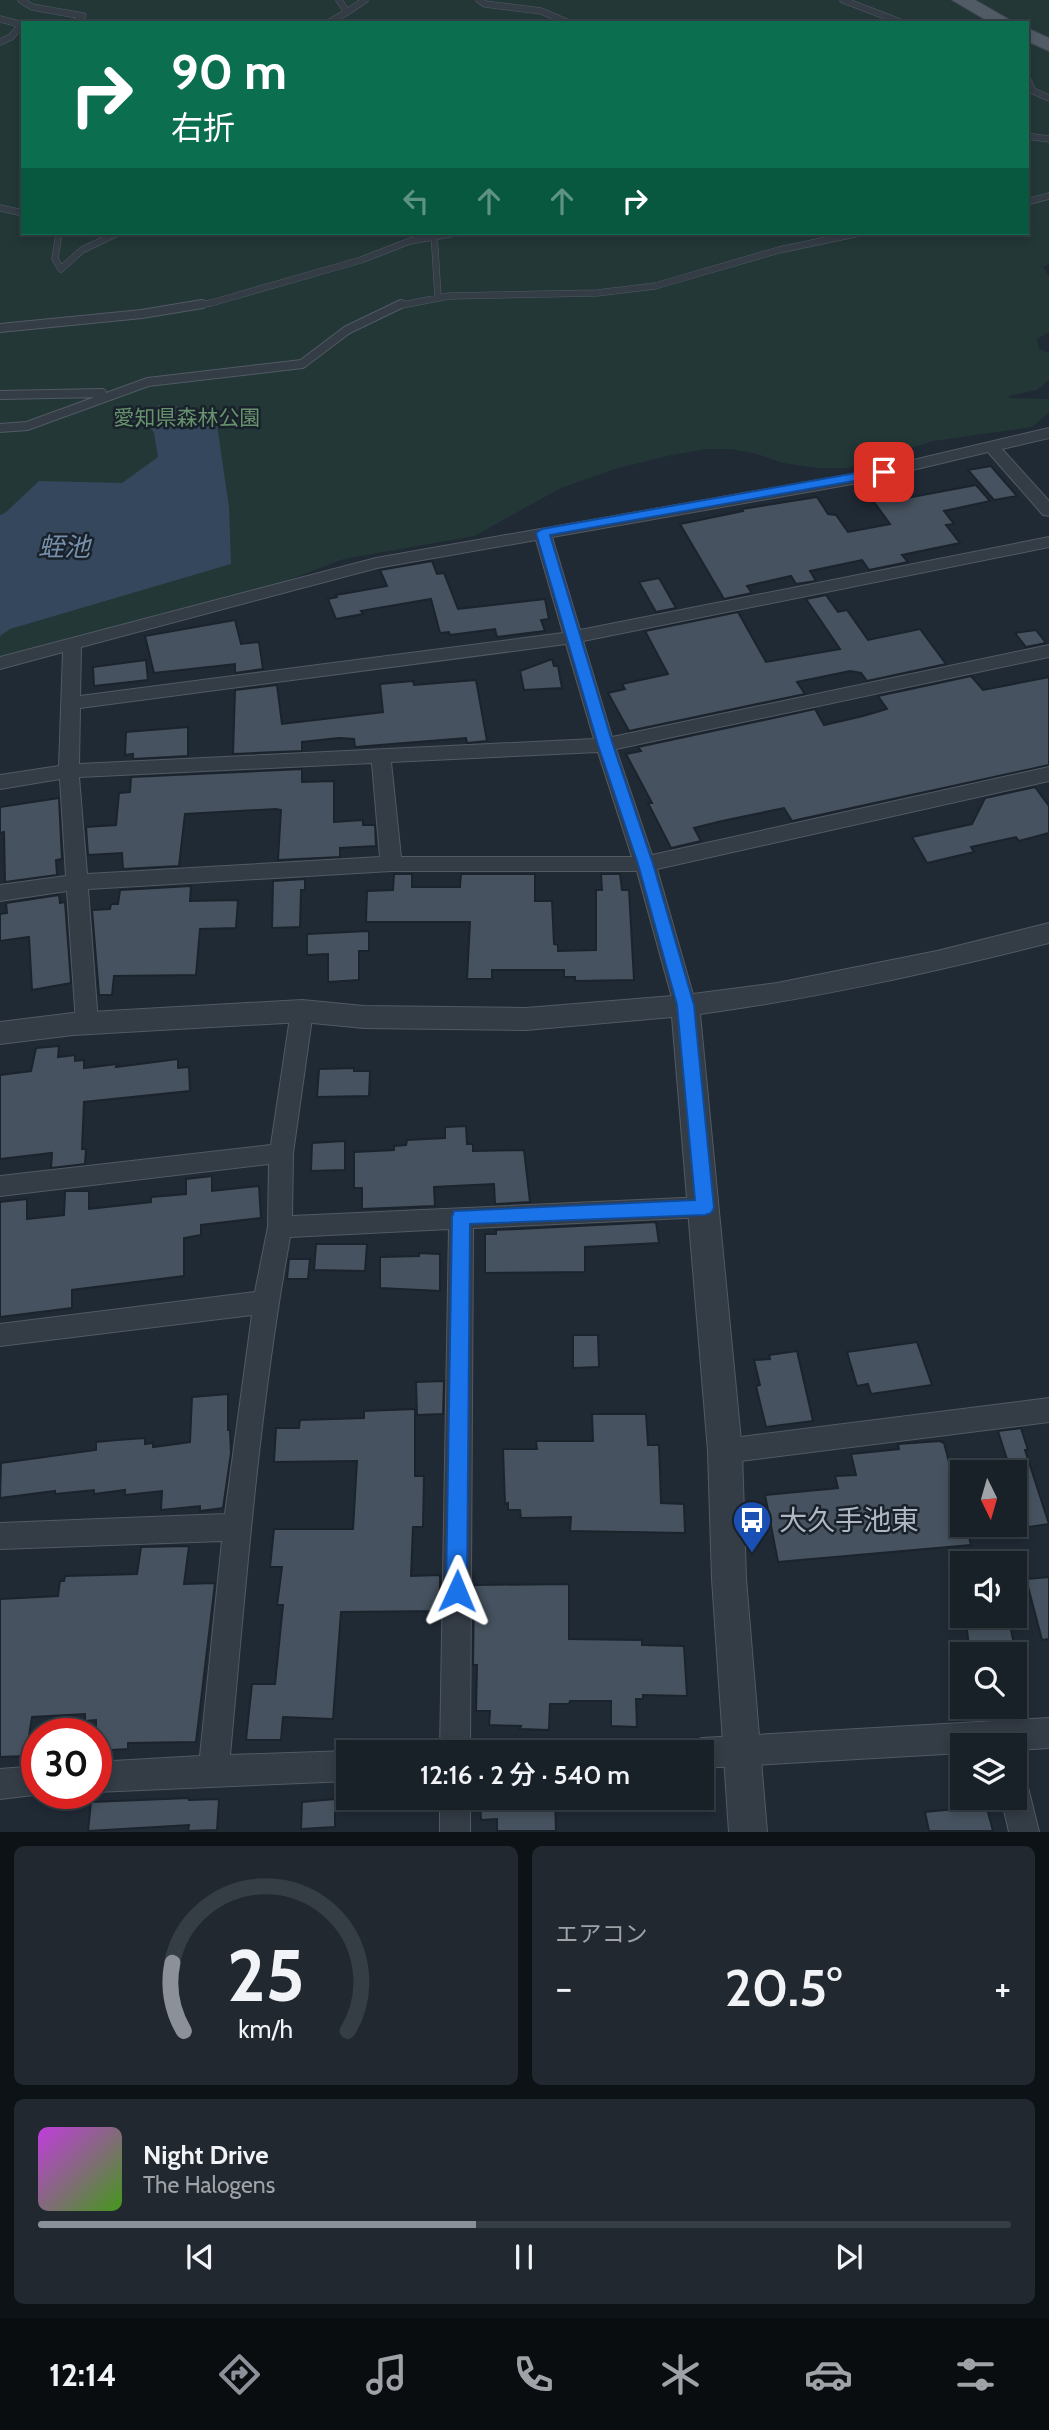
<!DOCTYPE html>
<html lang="ja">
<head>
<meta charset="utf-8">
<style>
	:root { --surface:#182028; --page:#212830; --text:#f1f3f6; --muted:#9fa3a8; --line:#363e45; --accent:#8c9099 }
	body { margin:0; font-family:Cabin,"Noto Sans JP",sans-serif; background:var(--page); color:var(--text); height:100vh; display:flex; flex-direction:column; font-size:26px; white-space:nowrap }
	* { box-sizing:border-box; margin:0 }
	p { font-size:23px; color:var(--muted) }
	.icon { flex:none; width:38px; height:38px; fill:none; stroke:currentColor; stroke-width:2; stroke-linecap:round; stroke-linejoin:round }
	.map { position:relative; height:1832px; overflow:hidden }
	.sheet { display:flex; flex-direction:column; gap:14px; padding:14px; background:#0d1216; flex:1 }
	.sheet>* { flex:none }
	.hud { position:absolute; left:21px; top:21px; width:1008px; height:214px; border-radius:0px; box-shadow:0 4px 10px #0003,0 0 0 2px var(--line); background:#0b6e4f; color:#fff; overflow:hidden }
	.needle { width:46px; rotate:175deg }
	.buttons { position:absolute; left:950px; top:1460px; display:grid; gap:14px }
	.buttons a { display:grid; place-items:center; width:77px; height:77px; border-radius:0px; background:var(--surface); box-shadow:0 4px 10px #0003,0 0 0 2px var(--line); font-size:35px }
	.speed { position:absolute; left:21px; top:1718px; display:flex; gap:14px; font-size:35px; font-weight:700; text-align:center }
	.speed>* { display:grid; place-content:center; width:91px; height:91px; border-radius:50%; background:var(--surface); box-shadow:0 4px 10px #0003,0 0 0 2px var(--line); line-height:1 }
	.speed .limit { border:10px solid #d22; background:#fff; color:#111 }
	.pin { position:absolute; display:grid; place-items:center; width:60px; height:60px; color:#fff; margin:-30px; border-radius:14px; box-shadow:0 4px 10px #0006 }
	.me { position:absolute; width:77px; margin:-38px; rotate:1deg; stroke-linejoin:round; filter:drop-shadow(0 0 5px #0008) }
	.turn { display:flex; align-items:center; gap:24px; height:147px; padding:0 35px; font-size:32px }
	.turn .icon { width:91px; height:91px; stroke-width:2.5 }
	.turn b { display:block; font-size:49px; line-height:60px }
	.lanes { display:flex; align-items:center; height:66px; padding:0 35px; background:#0003; justify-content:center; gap:35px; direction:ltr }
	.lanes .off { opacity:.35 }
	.big { font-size:52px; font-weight:600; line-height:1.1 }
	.sheet .tile { flex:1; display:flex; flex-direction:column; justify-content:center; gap:10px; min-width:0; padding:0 24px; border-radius:10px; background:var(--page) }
	.sheet .dial { align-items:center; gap:0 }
	.dial svg { height:182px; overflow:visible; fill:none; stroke:var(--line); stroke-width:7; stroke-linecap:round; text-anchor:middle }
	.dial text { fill:var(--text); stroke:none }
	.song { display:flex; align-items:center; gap:21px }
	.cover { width:84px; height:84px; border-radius:10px; background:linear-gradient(135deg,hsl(290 70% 55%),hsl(100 70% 35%)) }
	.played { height:7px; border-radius:4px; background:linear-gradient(90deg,var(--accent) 45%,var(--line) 45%) }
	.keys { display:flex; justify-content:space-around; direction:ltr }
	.heat { display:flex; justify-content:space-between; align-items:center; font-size:38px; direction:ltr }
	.sheet .tiles { flex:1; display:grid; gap:14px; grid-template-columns:1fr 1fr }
	.tile:last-child { grid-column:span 2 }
	.trip { position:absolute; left:336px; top:1740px; width:378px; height:70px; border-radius:0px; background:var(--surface); box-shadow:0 4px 10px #0003,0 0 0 2px var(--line); font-weight:600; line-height:70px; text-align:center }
	.menu { display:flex; height:112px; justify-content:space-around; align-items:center; background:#0a0d10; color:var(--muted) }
	.menu .icon { width:49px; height:49px }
	.menu .selected { color:var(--accent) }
	.menu b { font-size:32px; color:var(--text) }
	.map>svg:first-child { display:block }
	.green { fill:#233737; fill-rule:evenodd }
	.water { fill:#34475c }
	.building { fill:#46525f; stroke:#1b232c; stroke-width:2 }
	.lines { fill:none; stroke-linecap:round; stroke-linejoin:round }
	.service-far1-casing { stroke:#515a64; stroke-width:7 }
	.service-casing { stroke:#515a64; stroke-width:10 }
	.minor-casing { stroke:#515a64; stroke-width:2 }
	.tertiary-casing { stroke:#515a64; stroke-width:2 }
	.primary-casing { stroke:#3d454f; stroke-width:2 }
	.service-far1 { stroke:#343c46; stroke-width:6 }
	.service { stroke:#343c46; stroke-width:8 }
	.minor { fill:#343c46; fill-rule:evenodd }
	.tertiary { fill:#343c46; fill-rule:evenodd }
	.primary { fill:#515b66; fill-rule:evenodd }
	.route { fill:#1a73e8; stroke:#114b97; stroke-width:2 }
	.labels { text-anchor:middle; stroke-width:5; stroke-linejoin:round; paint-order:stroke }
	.far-park-label { font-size:21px; fill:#67926e; stroke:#19212a }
	.water-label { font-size:26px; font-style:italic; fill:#768faa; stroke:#19212a }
	.near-poi-label { font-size:28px; fill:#aeb7c3; stroke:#19212a; text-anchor:start }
</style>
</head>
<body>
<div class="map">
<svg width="1049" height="1832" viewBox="0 0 1049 1832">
	<rect width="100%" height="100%" fill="#202a35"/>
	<path class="green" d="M0 0H1049V264L1043 267 1049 276V332L1037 339 1039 349 1049 353V380L1037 390 1009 396V398L1049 399V413L1032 427 933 441 847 468H818L783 463 757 454 731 449H707L672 455 618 468 561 488 474 536 344 559 249 595 0 659ZM23 23H1027V233H23Z"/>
	<path class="water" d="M159 405 193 408 216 418 229 507 231 564 10 629 0 636V515L5 513 39 481 122 483 158 457 154 433 144 418Z"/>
	<path class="building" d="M991 466 1017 496 994 500 968 470Z
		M897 485 907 498 976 485 990 501 944 511 954 524 946 525 960 543 902 555 908 562 869 570 862 560 810 571 816 581 796 584 791 576 747 586 752 593 724 599 680 524 743 511 742 509 817 497 828 514 836 515 848 532 890 524 866 491Z
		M432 561 437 574 444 573 458 609 545 599 549 619 541 620 545 631 497 637 495 629 450 635 449 632 440 633 431 599 361 611 363 614 336 619 328 599 337 597 336 595 387 586 380 570Z
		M659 578 676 608 656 612 639 582Z
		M826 595 838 612 847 610 868 640 920 629 946 664 867 681 861 673 850 671 797 682 805 694 629 731 608 693 625 689 622 684 668 674 645 631 738 612 766 662 840 649 806 599Z
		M235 620 241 644 259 642 263 669 235 673V664L154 673 145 636Z
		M1036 630 1046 643 1026 647 1015 633Z
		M552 659 554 666H558L562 688 524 690 520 671Z
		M146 660 148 680 94 686 93 667Z
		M971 676 983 690 1049 677V765L792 821 784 808 722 821 694 828 701 841 671 848 648 803H652L626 754 641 751 638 747 815 709 824 725 863 716 887 709 878 696Z
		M476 680 487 741 467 743 466 738 355 747 354 739 339 738 302 742V751L233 754 235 690 277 685 282 724 383 712 380 684 413 681 414 685Z
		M188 727V756L133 759V754L125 755 126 732Z
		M302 769V782L334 781V822L363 820V825H375L376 846 340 848V857L278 860 281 810 276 809 185 814 179 866 123 869 122 853 88 855 86 827 116 825 119 793 130 792 131 777Z
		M1035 787 1049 806V833L1019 841 1016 837 971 847 974 852 927 863 912 837 972 824 985 798Z
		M59 798 62 859 56 860 57 875 5 882 4 832 0 833V807Z
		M394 874H412V887H460L461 874H535V901H552L554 944 558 945V951L596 950V890H602L601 874H620L622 890H629L634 980 575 981V977H564V970H492V979H467L470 922H366L367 891 393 890Z
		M305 879V890H301L300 927 272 928 273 881Z
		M191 886 190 901 238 900 236 928 200 929 196 975 114 976 112 995H99L92 910 110 909 111 904H118L120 890Z
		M59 895 60 903 65 902 71 983 32 990 29 937 0 941V914L7 913 6 903Z
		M369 931V951H359V980L328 982V954L307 955V934Z
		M59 1046 58 1057 75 1055V1061L84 1060V1068L117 1064 116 1067 178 1059V1068L189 1067 190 1091 84 1102 82 1149H86L85 1164 51 1168 52 1153 0 1159V1075L31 1071 36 1048Z
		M354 1068V1071H370L369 1096 317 1097 319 1069Z
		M466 1126 467 1144H473V1151L524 1150 530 1202 495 1204 494 1184 434 1187 435 1206 362 1209V1188H354V1152L394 1150V1146L406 1145 407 1140 445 1138V1127Z
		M345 1141V1170L311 1171 312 1143Z
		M212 1176V1191L259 1186 261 1218 201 1225V1235L184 1238V1276L72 1290V1308L0 1317V1202L27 1199V1219L64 1215 65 1191H89V1209L151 1202V1197L186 1194V1179Z
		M656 1222 659 1243 585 1247V1272L485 1273V1234H496V1230Z
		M316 1244H367L365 1271 314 1270Z
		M419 1253 440 1254V1291L380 1288V1257L419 1256Z
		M289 1259H310L308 1279H287Z
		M573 1335H598L599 1367 573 1368Z
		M917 1342 932 1385 871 1394 868 1384 857 1386 847 1352Z
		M797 1351 813 1421 766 1427 756 1386 760 1385 754 1360 770 1359 769 1355Z
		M444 1381 443 1414 417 1415 416 1382Z
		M228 1394V1430H230L231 1453 223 1508 200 1511V1506L161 1510 162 1491 125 1495V1490L94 1494V1490L55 1494V1491L0 1498 1 1463 96 1450V1442L117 1440 145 1438V1444L153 1443V1447L190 1442 192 1397Z
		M415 1409V1476H424L423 1527H413L411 1576 440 1575V1611L341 1612 333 1719 283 1717 281 1740H246L252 1684H275L283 1605H277L282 1567H270L274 1529H353L357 1461 274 1462 276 1428H299L300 1420 364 1418V1411Z
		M592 1414H646L648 1445H659L661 1503 684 1504 685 1533 570 1531 571 1517 521 1518 520 1510H508V1503L505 1504 503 1449H537L536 1441H593Z
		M1021 1428 1028 1450H1025L1049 1524 1022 1528 1015 1507V1472H1011L998 1431Z
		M940 1441 944 1443 962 1512V1524H966L971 1545 778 1562 765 1495 838 1488 835 1476 856 1475 851 1454 899 1449 898 1444Z
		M189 1546 184 1584 215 1583 196 1742 128 1743V1749L96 1751V1720L85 1721V1714L32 1717 26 1756 0 1757V1599L58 1596 60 1581H64L65 1576 137 1574 141 1547Z
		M1049 1577V1639L1042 1640 1026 1579Z
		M569 1584V1639L642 1640V1645L684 1646 687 1696 643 1695V1699H636L637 1727 611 1726V1701H570L569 1704H550L549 1730 520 1729 521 1726 489 1725 490 1711H476L477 1665H473L474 1585Z
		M965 1615H1008L1016 1654H970Z
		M480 1797H555L556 1831H497V1819L481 1820Z
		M951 1797H984L993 1831H929L925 1812 954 1809Z
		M189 1798V1800L219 1799 217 1830 188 1831 189 1825 88 1831 91 1802Z
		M335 1799V1827L301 1829 302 1802Z"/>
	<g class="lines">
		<g class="service-far1-casing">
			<path id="service-far1" d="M21 0 32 7 83 16 74 23
				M479 0 485 4 541 11 569 23
				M843 0 903 23
				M347 12 365 0
				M0 19 23 25
				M328 23 347 12 339 0
				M0 42 11 37 21 25
				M1027 78 1033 91 1049 98
				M1027 136 1049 139
				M1027 202 1049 196
				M0 208 23 213
				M59 233 55 259 61 269 82 250 118 233
				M434 233 438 297
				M191 306 211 303 361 260 410 241 456 233
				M397 306 449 296 597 293 655 286 779 250 860 233"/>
		</g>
		<g class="service-casing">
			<path id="service" d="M0 328 142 314 202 304
				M0 395 102 393
				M0 428 27 426 148 382 302 364 347 330 401 304"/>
		</g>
		<g class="minor-casing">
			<path id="minor" d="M1049 428V438L1002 449 1049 501V516L1043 515 988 452 858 483 552 537 580 630 1049 537V547L583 641 612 737 1049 645V657L616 749 652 855 1049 767V781L657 869 696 1005 693 1011 685 1013 677 1011 674 1005 637 871H391L88 889 98 1023 95 1029 87 1032 79 1029 76 1023 67 891 0 901V885L66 876 60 779 0 789V775L59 766 63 652 0 669V657L376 558 858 473ZM536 540 563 633 80 696 81 647 377 568ZM566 644 594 739 79 764 80 708ZM598 752 632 857H401L391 762ZM372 763 380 857 87 874 79 777Z
				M302 1003 310 1005 313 1011 293 1153 292 1216 705 1197 713 1200 717 1207 713 1214 705 1217 473 1228 470 1752H440L449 1229 290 1237C259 1408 246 1582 230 1755L348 1751V1781L96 1792V1762L200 1756 222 1541 0 1549V1523L225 1514 252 1315 0 1346V1324L255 1292 268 1227 269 1164 0 1196V1176L271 1145 291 1011 294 1005Z
				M1049 1398V1422L725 1463 716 1460 712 1451 716 1442 725 1439Z
				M1049 1718V1748L1015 1750V1745H962V1753L702 1768V1752H688L691 1742 702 1738Z
				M37 1766V1794H42L0 1799V1769Z
				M1015 1775 1026 1779 1039 1832H1009L1001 1797H1015Z
				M440 1797H470V1832H440Z"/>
		</g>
		<g class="tertiary-casing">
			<path id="tertiary" d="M1049 923V943C933 972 818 998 700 1014L742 1451 746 1579 767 1832H729L712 1579 708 1451 672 1017 526 1030 364 1028 302 1022 73 1035 0 1044V1022L73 1013 302 1000 364 1006 526 1008 685 995 777 983 937 951Z"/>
		</g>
		<g class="primary-casing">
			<path id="primary" d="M952 0H975L1015 23H991Z
				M1027 28 1049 38V51L1027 41Z"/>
		</g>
		<use href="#service-far1" class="service-far1"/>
		<use href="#service" class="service"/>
		<use href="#minor" class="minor"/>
		<use href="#tertiary" class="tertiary"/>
		<use href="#primary" class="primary"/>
	</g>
	<path class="route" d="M884 468 890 472 888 475 550 535 613 745 653 864 694 1005 714 1208 711 1213 705 1215 470 1224 467 1591 464 1599 457 1602 449 1599 446 1591 452 1217 454 1211 695 1200 677 1005 638 864 598 745 536 533 542 529Z"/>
	<defs>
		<g id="bus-pin" transform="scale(2.0125)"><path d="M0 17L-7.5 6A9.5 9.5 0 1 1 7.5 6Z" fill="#1a4fb4" stroke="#19212a"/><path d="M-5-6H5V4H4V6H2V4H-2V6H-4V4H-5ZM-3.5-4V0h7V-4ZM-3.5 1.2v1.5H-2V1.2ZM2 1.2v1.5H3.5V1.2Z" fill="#fff"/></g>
	</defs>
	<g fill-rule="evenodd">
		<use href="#bus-pin" x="752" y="1520"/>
	</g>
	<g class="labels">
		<g class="far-park-label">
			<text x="187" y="425">愛知県森林公園</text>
		</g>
		<g class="water-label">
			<text x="64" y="556">蛭池</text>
		</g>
		<g class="near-poi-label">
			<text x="779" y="1530">大久手池東</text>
		</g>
	</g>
</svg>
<div class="buttons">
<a><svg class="needle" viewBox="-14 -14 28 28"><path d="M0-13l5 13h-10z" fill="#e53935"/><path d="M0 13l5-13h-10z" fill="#9fa3a8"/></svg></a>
<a><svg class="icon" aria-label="sound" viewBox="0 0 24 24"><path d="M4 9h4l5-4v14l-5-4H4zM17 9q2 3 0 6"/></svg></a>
<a><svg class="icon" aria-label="search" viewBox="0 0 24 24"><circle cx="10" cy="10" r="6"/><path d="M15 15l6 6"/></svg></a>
<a><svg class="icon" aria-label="layers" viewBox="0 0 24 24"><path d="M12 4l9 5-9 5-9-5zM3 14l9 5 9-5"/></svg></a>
</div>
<div class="speed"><div class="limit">30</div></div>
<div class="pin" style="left:884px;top:472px;background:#d93025"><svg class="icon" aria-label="arrive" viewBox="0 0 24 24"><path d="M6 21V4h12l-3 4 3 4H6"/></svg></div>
<svg class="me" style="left:457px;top:1591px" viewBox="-20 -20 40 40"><path d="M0-17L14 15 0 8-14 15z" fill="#1a73e8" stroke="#fff" stroke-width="4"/></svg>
<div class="trip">12:16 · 2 分 · 540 m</div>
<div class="hud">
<div class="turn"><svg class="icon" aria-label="right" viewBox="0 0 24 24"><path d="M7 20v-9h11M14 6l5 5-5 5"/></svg><div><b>90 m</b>右折</div></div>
<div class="lanes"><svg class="icon off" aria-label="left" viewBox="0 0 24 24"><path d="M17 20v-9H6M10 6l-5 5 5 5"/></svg><svg class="icon off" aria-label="ahead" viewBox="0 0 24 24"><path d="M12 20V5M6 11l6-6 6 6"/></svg><svg class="icon off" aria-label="ahead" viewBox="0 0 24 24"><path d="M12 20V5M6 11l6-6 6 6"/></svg><svg class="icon" aria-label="right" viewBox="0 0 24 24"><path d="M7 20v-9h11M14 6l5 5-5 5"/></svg></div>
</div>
</div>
<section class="sheet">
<div class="tiles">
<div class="tile dial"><svg viewBox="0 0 100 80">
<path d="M14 69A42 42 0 1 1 86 69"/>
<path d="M14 69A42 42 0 0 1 9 39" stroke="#8c9099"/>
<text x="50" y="56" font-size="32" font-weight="700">25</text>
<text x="50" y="72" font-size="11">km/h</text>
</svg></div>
<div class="tile"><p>エアコン</p>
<div class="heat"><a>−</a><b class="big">20.5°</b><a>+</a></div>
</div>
<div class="tile">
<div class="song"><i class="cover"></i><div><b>Night Drive</b><p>The Halogens</p></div></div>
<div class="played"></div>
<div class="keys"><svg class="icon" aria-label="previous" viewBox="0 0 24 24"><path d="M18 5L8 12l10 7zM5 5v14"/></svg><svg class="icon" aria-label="pause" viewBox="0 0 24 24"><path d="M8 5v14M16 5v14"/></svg><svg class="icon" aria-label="next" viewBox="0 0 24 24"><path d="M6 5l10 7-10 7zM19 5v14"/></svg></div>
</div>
</div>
</section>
<nav class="menu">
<b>12:14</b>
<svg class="icon selected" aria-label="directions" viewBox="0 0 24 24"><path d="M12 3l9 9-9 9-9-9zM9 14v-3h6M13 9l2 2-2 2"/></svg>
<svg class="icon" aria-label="music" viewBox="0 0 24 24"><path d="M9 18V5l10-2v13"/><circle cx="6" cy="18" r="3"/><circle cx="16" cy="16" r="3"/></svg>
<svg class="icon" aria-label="phone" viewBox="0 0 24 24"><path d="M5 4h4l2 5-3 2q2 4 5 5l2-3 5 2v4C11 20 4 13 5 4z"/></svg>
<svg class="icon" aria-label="climate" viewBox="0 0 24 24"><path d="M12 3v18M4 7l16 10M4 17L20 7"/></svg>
<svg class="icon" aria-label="car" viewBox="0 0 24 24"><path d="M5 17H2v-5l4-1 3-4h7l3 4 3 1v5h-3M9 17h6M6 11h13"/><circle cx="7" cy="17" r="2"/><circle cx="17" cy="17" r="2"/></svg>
<svg class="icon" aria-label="filters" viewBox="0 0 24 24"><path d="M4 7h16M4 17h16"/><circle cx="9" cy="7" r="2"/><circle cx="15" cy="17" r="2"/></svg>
</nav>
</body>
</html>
